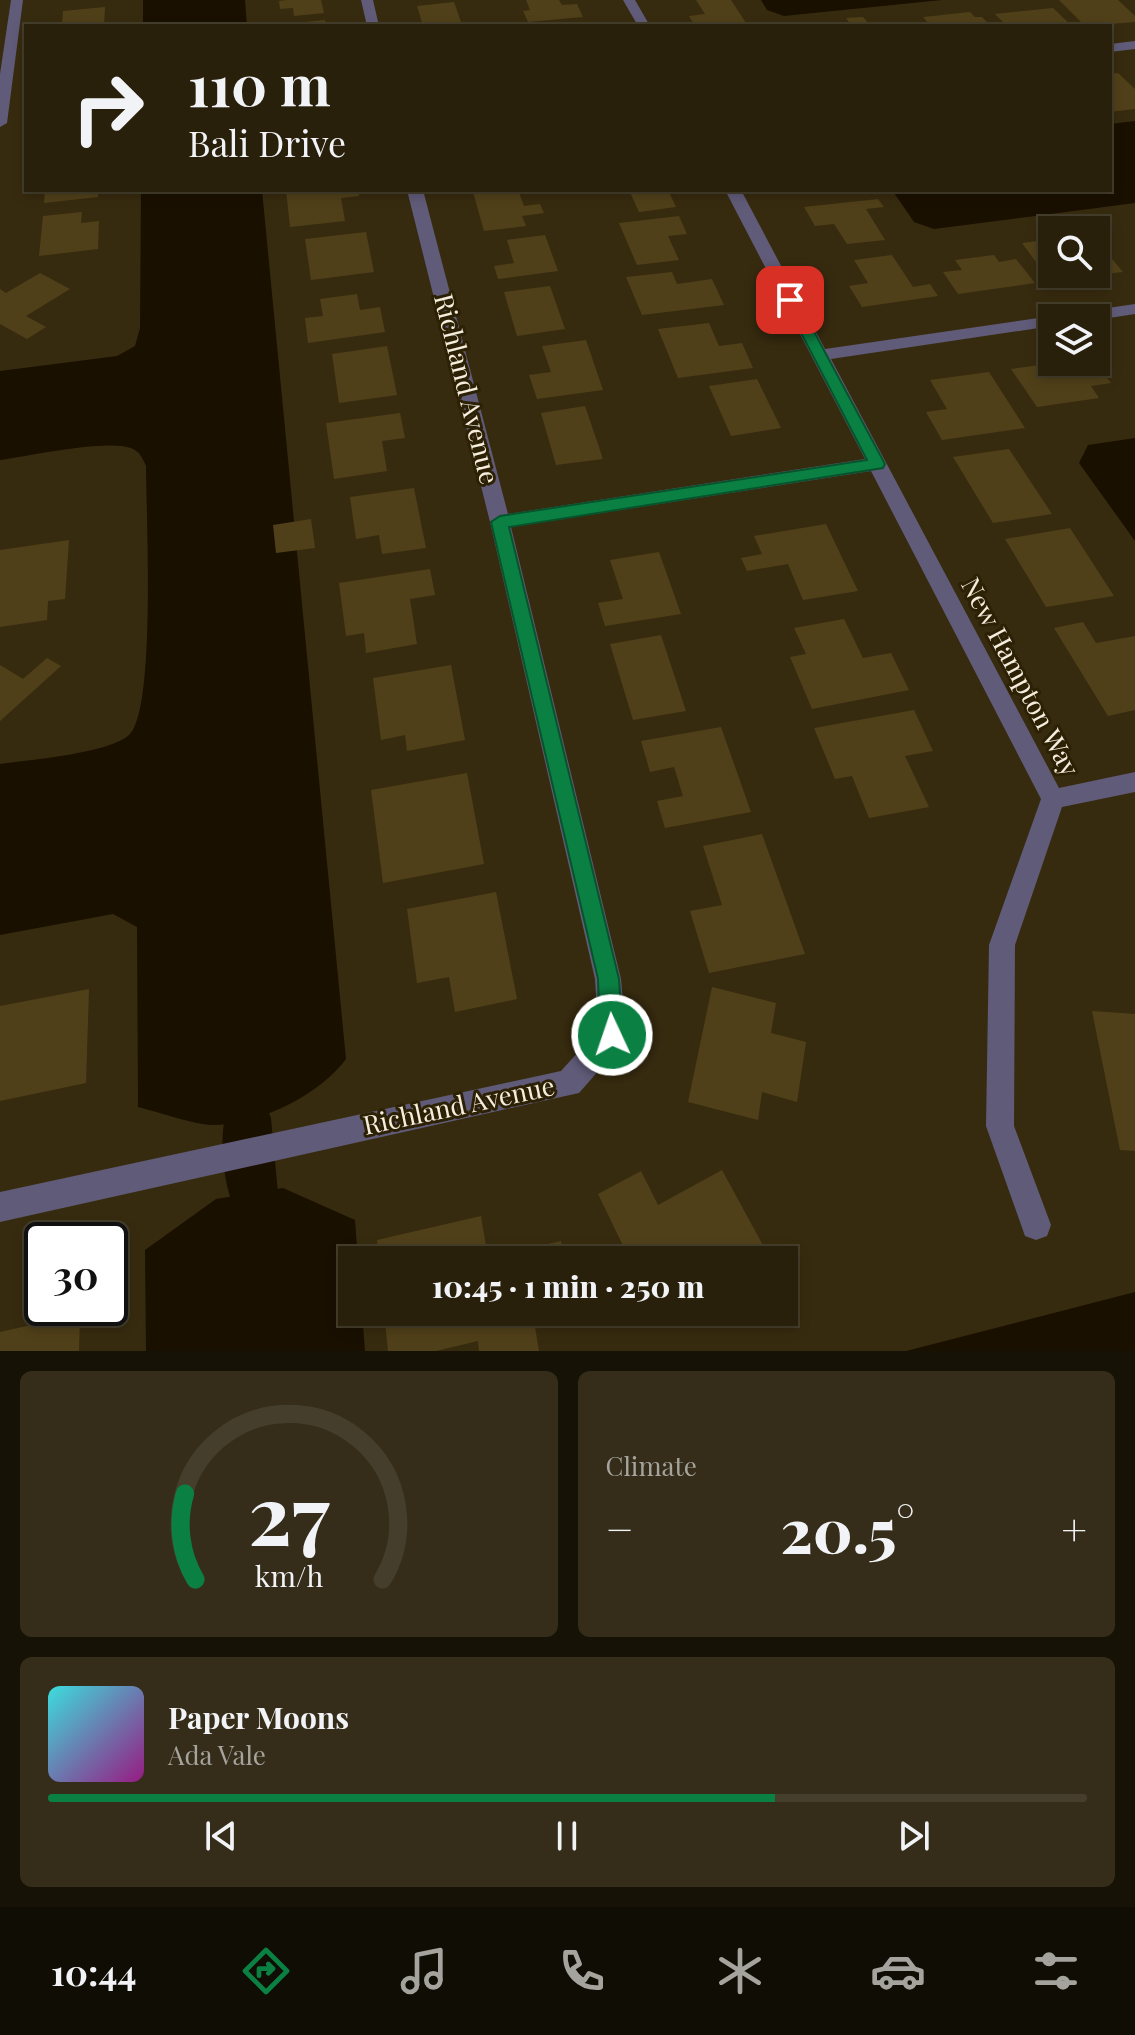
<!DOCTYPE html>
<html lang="en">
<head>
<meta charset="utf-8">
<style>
	:root { --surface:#29200b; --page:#352d19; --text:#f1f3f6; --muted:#a5a39d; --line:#453e2c; --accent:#0b8043 }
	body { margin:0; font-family:"Playfair Display",serif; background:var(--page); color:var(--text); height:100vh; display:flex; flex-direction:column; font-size:30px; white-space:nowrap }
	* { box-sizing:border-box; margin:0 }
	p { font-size:26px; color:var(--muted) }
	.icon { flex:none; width:44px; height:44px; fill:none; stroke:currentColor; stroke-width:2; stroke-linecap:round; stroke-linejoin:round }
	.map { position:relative; height:1351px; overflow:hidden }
	.drawer { display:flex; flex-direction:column; gap:20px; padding:20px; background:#171206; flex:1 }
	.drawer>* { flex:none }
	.top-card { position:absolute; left:24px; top:24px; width:1088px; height:168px; border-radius:0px; box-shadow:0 4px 12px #0003,0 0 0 2px var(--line); background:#29200b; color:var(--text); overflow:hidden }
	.tools { position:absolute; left:1038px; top:216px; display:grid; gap:16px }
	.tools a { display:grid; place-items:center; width:72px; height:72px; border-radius:0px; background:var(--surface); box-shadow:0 4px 12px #0003,0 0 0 2px var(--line); font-size:40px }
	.speed { position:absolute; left:24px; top:1222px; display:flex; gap:16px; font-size:40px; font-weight:700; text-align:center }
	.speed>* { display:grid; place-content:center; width:104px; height:104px; border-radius:50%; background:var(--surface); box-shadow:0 4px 12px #0003,0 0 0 2px var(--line); line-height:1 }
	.speed .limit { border:4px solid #111; border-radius:12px; background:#fff; color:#111 }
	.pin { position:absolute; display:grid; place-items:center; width:68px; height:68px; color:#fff; margin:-34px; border-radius:16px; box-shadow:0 4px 12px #0006 }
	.me { position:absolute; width:88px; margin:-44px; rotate:357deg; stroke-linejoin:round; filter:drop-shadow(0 0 6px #0008) }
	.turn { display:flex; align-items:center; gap:28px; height:168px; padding:0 32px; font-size:36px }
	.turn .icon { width:104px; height:104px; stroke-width:2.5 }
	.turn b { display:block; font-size:56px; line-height:68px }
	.big { font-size:60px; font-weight:800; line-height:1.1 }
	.drawer .tile { flex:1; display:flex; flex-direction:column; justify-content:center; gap:12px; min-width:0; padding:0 28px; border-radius:12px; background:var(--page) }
	.drawer .dial { align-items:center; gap:0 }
	.dial svg { height:208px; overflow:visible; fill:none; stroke:var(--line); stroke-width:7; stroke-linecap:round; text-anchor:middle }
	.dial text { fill:var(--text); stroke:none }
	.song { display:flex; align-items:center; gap:24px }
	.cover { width:96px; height:96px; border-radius:12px; background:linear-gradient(135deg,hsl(180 70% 55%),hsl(310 70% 35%)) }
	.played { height:8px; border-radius:4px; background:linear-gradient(90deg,var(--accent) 70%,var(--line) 70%) }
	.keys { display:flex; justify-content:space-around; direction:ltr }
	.heat { display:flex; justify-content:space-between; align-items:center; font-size:44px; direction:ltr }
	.drawer .tiles { flex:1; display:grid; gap:20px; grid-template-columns:1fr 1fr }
	.tile:last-child { grid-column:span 2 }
	.trip { position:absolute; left:338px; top:1246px; width:460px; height:80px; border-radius:0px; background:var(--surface); box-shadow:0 4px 12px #0003,0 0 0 2px var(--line); font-weight:800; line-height:80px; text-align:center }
	.tab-bar { display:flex; height:128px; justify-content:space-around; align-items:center; background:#100d04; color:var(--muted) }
	.tab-bar .icon { width:56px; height:56px }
	.tab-bar .active { color:var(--accent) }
	.tab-bar b { font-size:36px; color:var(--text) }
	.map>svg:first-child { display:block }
	.water { fill:#1a1000 }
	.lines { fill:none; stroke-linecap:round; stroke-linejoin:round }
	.canal { fill:#1a1000; fill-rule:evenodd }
	.building { fill:#504019 }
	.minor { fill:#605b78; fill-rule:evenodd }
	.route { fill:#0b8043; stroke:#07532c; stroke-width:2 }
	.labels { text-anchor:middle; stroke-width:6; stroke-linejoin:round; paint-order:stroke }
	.street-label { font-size:26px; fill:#f5eede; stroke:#2d2105 }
</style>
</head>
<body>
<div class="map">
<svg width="1135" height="1351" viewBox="0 0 1135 1351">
	<rect width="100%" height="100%" fill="#372b0f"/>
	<path class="water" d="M143 0H245L247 26H143Z
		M761 0H942L784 16 767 10Z
		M1135 121V203L934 229 914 222 892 190H1110V124Z
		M141 190H262L346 1059C319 1095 262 1123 217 1125 196 1126 159 1112 138 1107L137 927 113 914 0 935V764C29 760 112 753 130 734 156 706 146 513 146 466 142 457 140 452 131 448 106 439 29 456 0 460V371L117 356 135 346 140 328Z
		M1135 438V541L1079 463 1088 445Z
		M283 1188 355 1220 358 1260H352V1312H362L365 1351H146L145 1250 216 1199Z
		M1135 1292V1351H906Z"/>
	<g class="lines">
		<path class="canal" d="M247 1094 264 1101 271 1118 278 1193 271 1211 253 1218 235 1211C222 1180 217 1131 230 1101Z"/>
	</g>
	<path class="building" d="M287 0H321L324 13 294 16 293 8 280 9 279 1Z
		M526 0H559L562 5 577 4 583 17 528 22 523 11 530 10Z
		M696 0H731L746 23 695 26 689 16 705 14Z
		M1059 0H1118L1135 16V22L1085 26Z
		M454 2 461 22H455L456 26H423L417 6Z
		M105 7 104 26H62L63 11Z
		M1053 8 1072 26H1007L995 14Z
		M970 12 975 17H982L991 26H931L923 17Z
		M863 17 871 26H852L846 18Z
		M325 20 326 26H286V24Z
		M1118 73 1135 89V109L1110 112V74Z
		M98 190V197L44 203 45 191Z
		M286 190H358L359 196 341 198 345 221 290 227Z
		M490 190H518L524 206 540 204 544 213 522 216 526 226 484 231 473 192Z
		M629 190H668L676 207 639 212Z
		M878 199 884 207 866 209 885 240 847 244 834 224 815 226 804 207Z
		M82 212 81 223 99 221 98 249 39 256 43 216Z
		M679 216 687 234 668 236 679 260 637 265 619 223Z
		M1081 222 1088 230H1067L1062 224Z
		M366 232 374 272 311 280 305 239Z
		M545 235 558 271 498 279 494 266 514 263 507 240Z
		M1052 239V267L1041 269 1022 243Z
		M1096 240 1123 272 1096 275Z
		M892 255 913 287 930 284 938 296 862 307 849 286 868 283 854 260Z
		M994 255 999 262 1016 259 1035 283 958 294 943 272 962 270 955 260Z
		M672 272 677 284 712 279 724 305 642 315 626 277Z
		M40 273 70 289 26 316 46 327 27 339 0 324V289L6 293Z
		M550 286 565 329 517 336 504 292Z
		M357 294 360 310 380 307 385 332 308 343 305 318 323 316 320 299Z
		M709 323 719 346 742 343 753 368 678 378 658 329Z
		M586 340 603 390 537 399 529 375 551 372 542 346Z
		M387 346 397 395 339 403 332 354Z
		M1062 362H1095L1111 383 1091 386 1099 398 1037 407 1011 369Z
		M989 372 1025 428 942 440 926 412 947 409 930 380Z
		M757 379 781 428 731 436 709 386Z
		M585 406 603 459 556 465 541 413Z
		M400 413 405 438 382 441 387 471 334 479 326 423Z
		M1009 449 1052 514 993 523 953 457Z
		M414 488 426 548 382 554 379 535 356 539 350 497Z
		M311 519 315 548 276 553 273 525Z
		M826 524 858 591 803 600 788 564 747 571 741 558 762 554 754 536Z
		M1070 528 1114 596 1046 607 1005 539Z
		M69 540 65 599 48 601 47 620 0 627V550Z
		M659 552 681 614 605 626 598 603 623 599 610 560Z
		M430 569 435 595 410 599 417 644 366 653 364 633 346 636 339 583Z
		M844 619 863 658 891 653 909 690 812 709 790 657 806 654 794 628Z
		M1083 622 1096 643 1135 636V710L1108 716 1054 628Z
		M661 635 686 711 633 720 610 644Z
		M47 658 61 666 0 721V665L23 679Z
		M451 665 465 740 407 751 405 735 381 740 373 678Z
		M914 710 933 751 905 756 929 807 869 818 852 776 835 779 814 728Z
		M721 727 751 812 665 828 657 801 683 796 674 767 650 772 641 741Z
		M467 773 484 864 383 883 371 790Z
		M762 834 805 954 709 973 690 911 722 905 703 846Z
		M496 892 517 999 455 1012 449 977 417 983 407 909Z
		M712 987 776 1003 771 1033 806 1042 797 1102 762 1092 758 1120 688 1102Z
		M89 989 86 1083 0 1101V1006Z
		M1092 1011 1135 1014V1151L1120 1150Z
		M722 1170 771 1260H630L598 1194 641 1171 658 1205Z
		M481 1216 488 1258 561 1241 565 1260H379L377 1240Z
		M384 1312H575L576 1317 535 1327 539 1351H479L478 1341 436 1351H388Z
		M80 1314 79 1351H0V1332Z"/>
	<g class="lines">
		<path class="minor" d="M11 0H23L7 123 0 127V74Z
			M361 0H373L379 26H367Z
			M623 0H635L650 26H638Z
			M1135 41V49L1110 52V44Z
			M407 190H423L508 514 865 459 725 190H741L825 349 1052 316 1058 318H1052V326L831 359 1059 788 1135 772V792L1062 807 1015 945 1014 1126 1051 1225 1047 1236 1036 1240 1025 1236 986 1126 989 945 1041 799 871 471 511 527 621 979 626 1035 622 1044 579 1093 0 1222V1192L561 1071 598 1030 595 979 490 522Z
			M1135 304V314L1096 320 1065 318 1073 313Z"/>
	</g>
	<path class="route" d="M790 296 797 300 885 464 883 468 509 527 619 979 623 1035 620 1043 612 1046 604 1043 600 1035 598 979 491 522 500 516 867 460 784 300Z"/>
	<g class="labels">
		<g class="street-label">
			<text transform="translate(466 389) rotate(76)" y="9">Richland Avenue</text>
			<text transform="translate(1020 677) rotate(62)" y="9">New Hampton Way</text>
			<text transform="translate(459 1106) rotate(-12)" y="9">Richland Avenue</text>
		</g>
	</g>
</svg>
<div class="tools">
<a><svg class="icon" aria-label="search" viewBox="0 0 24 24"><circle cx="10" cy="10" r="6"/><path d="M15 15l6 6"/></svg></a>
<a><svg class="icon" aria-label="layers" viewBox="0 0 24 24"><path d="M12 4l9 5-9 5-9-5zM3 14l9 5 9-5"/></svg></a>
</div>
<div class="speed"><div class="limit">30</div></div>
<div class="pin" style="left:790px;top:300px;background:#d93025"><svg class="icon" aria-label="arrive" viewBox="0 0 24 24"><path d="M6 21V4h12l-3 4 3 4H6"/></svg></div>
<svg class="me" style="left:612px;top:1035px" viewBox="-20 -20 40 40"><circle r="17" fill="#0b8043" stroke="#fff" stroke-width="3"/><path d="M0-11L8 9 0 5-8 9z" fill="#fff"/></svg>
<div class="trip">10:45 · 1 min · 250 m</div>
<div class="top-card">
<div class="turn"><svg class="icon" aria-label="right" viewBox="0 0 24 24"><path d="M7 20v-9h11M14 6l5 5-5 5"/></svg><div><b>110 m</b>Bali Drive</div></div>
</div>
</div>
<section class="drawer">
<div class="tiles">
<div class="tile dial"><svg viewBox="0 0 100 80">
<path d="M14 69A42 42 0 1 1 86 69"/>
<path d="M14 69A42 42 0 0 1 10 36" stroke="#0b8043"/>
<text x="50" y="56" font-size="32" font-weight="700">27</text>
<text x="50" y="72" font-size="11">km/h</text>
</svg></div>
<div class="tile"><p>Climate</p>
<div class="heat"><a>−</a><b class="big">20.5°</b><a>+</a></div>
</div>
<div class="tile">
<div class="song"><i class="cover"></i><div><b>Paper Moons</b><p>Ada Vale</p></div></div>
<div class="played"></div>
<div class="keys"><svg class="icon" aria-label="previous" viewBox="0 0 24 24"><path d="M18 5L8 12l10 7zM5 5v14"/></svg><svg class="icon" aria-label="pause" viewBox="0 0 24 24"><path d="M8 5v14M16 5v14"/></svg><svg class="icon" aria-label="next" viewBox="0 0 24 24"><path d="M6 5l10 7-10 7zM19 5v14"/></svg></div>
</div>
</div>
</section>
<nav class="tab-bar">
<b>10:44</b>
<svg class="icon active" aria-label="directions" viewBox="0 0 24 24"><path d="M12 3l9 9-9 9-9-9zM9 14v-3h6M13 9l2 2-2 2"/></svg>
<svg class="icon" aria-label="music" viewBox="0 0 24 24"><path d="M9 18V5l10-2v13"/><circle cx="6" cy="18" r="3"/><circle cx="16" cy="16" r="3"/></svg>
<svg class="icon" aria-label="phone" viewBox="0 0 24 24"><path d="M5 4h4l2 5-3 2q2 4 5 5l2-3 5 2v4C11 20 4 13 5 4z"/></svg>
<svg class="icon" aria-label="climate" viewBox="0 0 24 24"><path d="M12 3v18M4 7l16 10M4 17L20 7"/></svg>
<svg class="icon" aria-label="car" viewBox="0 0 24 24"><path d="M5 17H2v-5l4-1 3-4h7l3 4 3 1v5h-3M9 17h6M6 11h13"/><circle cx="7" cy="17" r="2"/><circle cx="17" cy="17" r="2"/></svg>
<svg class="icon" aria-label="filters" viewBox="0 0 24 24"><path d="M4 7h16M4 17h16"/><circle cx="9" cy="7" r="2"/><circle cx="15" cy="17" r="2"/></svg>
</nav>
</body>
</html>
